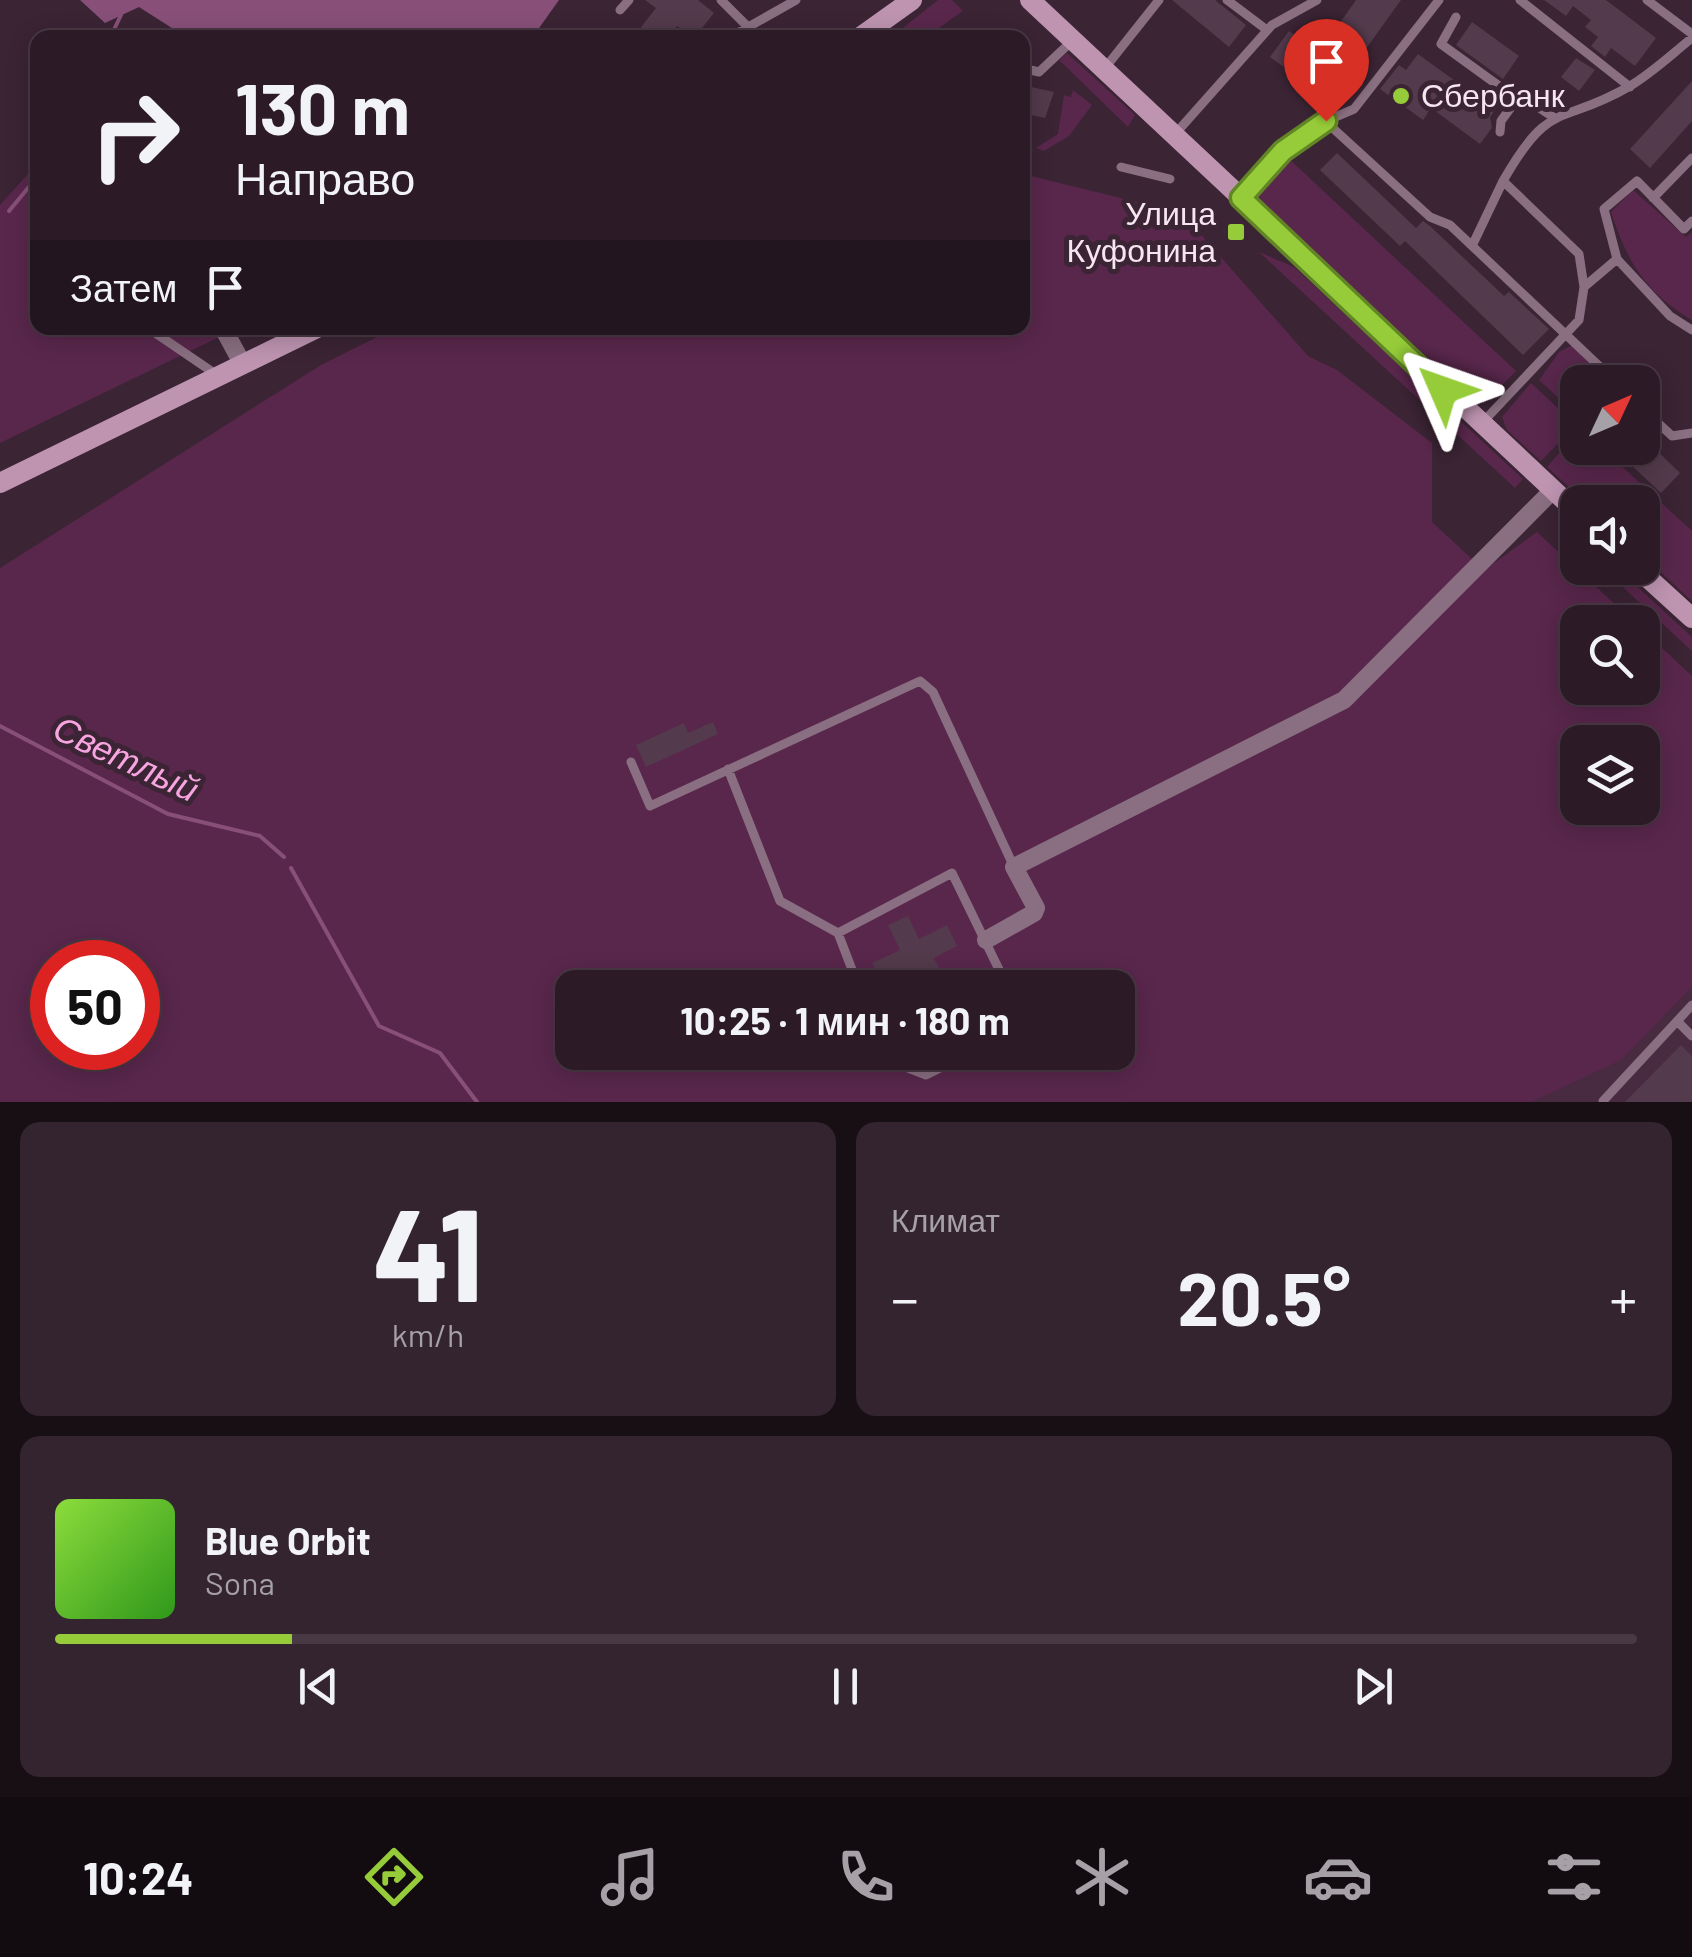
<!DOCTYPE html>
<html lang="ru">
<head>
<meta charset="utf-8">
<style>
	:root { --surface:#2c1b27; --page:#34242f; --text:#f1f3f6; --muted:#a6a1a7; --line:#483944; --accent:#96cc39 }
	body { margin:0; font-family:Barlow,sans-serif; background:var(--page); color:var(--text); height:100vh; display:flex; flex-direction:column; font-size:38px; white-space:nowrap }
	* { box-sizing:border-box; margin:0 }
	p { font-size:32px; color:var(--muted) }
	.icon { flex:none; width:55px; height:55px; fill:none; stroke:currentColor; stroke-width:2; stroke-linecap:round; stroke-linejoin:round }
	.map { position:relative; height:1102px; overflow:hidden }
	.details { display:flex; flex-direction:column; gap:20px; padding:20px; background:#180f15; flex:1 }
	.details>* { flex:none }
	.hud { position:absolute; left:30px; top:30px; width:1000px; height:305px; border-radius:20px; box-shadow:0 5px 25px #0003,0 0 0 2px var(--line); background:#2c1b27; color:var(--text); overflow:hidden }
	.needle { width:65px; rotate:46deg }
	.buttons { position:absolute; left:1560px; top:365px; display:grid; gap:20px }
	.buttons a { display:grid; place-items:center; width:100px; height:100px; border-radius:20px; background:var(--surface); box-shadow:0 5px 25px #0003,0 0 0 2px var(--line); font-size:50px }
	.speed { position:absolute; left:30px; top:940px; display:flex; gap:20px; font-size:50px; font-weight:700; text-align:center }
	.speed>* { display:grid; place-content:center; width:130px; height:130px; border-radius:50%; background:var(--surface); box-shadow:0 5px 25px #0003,0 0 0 2px var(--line); line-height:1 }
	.speed .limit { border:15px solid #d22; background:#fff; color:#111 }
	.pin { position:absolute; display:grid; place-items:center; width:85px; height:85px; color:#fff; margin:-102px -42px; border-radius:50% 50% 50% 0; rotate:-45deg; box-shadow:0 0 10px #0007 }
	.pin .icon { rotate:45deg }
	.me { position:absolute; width:110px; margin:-55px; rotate:313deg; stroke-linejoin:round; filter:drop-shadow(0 0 8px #0008) }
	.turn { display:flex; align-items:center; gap:35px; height:210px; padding:0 40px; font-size:45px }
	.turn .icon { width:130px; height:130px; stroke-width:2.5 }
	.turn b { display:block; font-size:70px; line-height:85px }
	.then { display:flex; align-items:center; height:95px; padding:0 40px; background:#0003; gap:20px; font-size:38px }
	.big { font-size:75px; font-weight:700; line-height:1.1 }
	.details .card { flex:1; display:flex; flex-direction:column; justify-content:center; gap:15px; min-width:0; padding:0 35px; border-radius:20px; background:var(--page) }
	.details .dial { align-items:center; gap:0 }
	.dial b { font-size:130px; line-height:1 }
	.song { display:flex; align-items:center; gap:30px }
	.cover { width:120px; height:120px; border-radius:15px; background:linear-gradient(135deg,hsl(90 70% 55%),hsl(110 70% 35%)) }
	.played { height:10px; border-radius:5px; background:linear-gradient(90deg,var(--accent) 15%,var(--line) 15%) }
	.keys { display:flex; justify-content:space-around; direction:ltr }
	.heat { display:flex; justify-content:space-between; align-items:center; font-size:55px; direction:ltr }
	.details .tiles { flex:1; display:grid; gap:20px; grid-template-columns:1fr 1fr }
	.card:last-child { grid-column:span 2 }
	.trip { position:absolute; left:555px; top:970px; width:580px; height:100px; border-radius:20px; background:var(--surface); box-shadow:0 5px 25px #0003,0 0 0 2px var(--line); font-weight:700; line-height:100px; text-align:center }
	.dock { display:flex; height:160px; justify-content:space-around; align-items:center; background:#120b10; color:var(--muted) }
	.dock .icon { width:70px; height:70px }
	.dock .selected { color:var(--accent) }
	.dock b { font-size:45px; color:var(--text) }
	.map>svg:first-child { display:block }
	.built { fill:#482b40 }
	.green { fill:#59274c; fill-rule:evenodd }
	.water { fill:#885079 }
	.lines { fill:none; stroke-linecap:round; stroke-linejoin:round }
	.stream { stroke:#885079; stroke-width:4 }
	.building { fill:#533a4c }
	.lane { stroke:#896f81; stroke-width:9 }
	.street { stroke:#896f81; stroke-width:18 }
	.secondary { stroke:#be94b1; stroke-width:20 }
	.route-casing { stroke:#628525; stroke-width:25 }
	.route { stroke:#96cc39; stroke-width:18 }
	.poi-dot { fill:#96cc39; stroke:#3b2434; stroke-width:4 }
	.labels { text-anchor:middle; stroke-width:10; stroke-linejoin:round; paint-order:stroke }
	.poi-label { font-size:32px; fill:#f6e6f1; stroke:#3b2434; text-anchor:start }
	.water-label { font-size:35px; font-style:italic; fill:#f7a5e0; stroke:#3b2434 }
</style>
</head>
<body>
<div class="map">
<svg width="1692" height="1102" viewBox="0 0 1692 1102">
	<rect width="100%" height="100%" fill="#3b2434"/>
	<path class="built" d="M1692 885V1102H1481Z"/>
	<path class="green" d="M938 0H952L963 11C944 23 921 48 899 31Z
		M1067 53 1135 115 1128 127 1059 60Z
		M1073 90 1092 105 1069 136 1044 151 1036 148 1058 134 1064 95 1071 97Z
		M1286 156 1516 371 1484 403 1473 400 1262 203 1257 193Z
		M37 164 38 328H238L0 443V205Z
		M1023 174 1182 213 1308 356 1337 370 1432 443V522L1484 570 1537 532 1634 622H1578V688H1642L1643 630 1692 676V987L1621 1060 1531 1102H0V568L321 365 395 328H1022ZM1578 742H1642V808H1578ZM52 962H138V1048H52ZM572 988H1118V1052H572Z
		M1633 190 1686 237 1692 232V320C1646 293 1627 262 1611 212Z
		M1259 252 1294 267 1523 479 1515 488Z
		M1573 345 1611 382H1578L1577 415 1539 380 1559 352Z
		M1531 383 1576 425 1541 461 1507 430 1502 417Z
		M1577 432 1578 448H1602L1692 531V601L1643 556 1642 502H1585L1547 467Z
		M1602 568H1617L1692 637V651Z"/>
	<path class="water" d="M80 0H559L532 38 186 37 139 7 105 23Z"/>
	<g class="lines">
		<path class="stream" d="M110 38 121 15
			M9 211 38 176
			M0 726 168 814 260 836 284 857
			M291 868 379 1026 440 1053 477 1102"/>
	</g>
	<path class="building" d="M645 0H698L714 13 694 38 677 26 668 38H654L641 27 656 8Z
		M1172 0H1215L1246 25 1229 47Z
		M1356 0H1401L1342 82 1315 63 1302 80 1270 57 1289 31 1299 38 1307 27 1327 41Z
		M1544 0H1606L1656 38 1635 66 1611 48 1605 57 1591 46 1598 37 1585 27 1591 20 1573 6 1566 16Z
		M1472 22 1519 56 1503 79 1456 45Z
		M1418 54 1495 110 1490 117 1492 128 1480 144 1431 108 1423 120 1380 89 1399 65 1406 70Z
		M1576 58 1595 70 1579 91 1561 77Z
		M1692 81V121L1650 168 1630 149Z
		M1022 85 1054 92 1045 118 1022 113Z
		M1337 153 1416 228 1423 221 1430 226 1504 296 1509 292 1549 329 1523 355 1405 241 1400 246 1320 170Z
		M1642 436 1680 473 1661 493 1613 448H1642Z
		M713 722 718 734 646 767 636 745 684 723 688 733Z
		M908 916 919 939 947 925 957 946 934 958 948 988H911L903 972 881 982 872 963 900 950 888 925Z
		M1681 1045 1692 1056V1102H1625Z"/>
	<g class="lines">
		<path class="lane" d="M721 0 748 27
			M1227 0 1267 30
			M1520 0 1630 87
			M1647 0 1692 34
			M620 10 629 0
			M1456 17 1441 44 1517 99 1529 101 1553 117
			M872 31 890 38
			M606 38 610 33
			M729 38 796 0
			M1022 68 1039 72 1072 41
			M1105 68 1159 0
			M1325 121 1430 217 1450 225 1616 382
			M1500 132 1501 121 1517 99
			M1176 133 1272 25 1317 0
			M1121 167 1170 179
			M1243 196 1312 127 1354 109 1439 0
			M1653 198 1692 158
			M1472 246 1503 181
			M1617 259 1670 316 1692 330
			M1584 287 1617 259 1604 209 1637 181 1684 229 1692 221
			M148 328 217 375
			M1642 408 1672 436 1692 433
			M1482 423 1579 320 1584 287 1579 254 1503 181C1551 97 1560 127 1630 86 1652 73 1672 54 1692 38
			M631 762 650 806 920 681 933 692 1014 867
			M728 769 780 901 838 933 859 988
			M838 933 952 873 1008 988
			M1677 1021 1692 1036
			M892 1052 898 1064 926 1075 972 1052
			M1603 1101 1692 1005"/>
		<path class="street" d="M223 328 242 363
			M986 940 1034 913 1036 908 1014 867 1344 700 1553 490"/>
		<path class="secondary" d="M1030 0 1578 513
			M859 38 912 0
			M0 483 317 328
			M1637 568 1692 618"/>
	</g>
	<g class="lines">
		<g class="route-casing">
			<path id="route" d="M1326 121 1283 151 1241 198 1443 390"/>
		</g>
		<use href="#route" class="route"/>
	</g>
	<g class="poi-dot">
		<circle cx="1401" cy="96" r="10"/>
		<rect x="1226" y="222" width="20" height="20" rx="5"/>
	</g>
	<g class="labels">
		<g class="poi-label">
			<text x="1421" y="107">Сбербанк</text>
			<text x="1216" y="225" text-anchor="end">Улица<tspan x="1216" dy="37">Куфонина</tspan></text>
		</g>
		<g class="water-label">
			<text transform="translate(126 759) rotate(25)" y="12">Светлый</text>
		</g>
	</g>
</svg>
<div class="buttons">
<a><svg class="needle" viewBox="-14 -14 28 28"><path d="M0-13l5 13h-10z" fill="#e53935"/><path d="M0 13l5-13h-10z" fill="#a6a1a7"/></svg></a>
<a><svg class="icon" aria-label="sound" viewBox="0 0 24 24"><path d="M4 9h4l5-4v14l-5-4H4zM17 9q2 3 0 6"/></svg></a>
<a><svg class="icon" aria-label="search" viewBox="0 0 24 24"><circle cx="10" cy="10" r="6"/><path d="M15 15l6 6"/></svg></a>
<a><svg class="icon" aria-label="layers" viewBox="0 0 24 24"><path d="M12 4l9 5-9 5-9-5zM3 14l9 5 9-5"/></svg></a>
</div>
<div class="speed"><div class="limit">50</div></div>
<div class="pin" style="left:1326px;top:121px;background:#d93025"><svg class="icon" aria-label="arrive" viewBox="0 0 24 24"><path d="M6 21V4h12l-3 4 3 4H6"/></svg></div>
<svg class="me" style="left:1443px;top:390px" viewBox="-20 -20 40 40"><path d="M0-17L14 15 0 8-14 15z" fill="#96cc39" stroke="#fff" stroke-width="4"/></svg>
<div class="trip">10:25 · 1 мин · 180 m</div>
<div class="hud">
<div class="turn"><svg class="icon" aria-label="right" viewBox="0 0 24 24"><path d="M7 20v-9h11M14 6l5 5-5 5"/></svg><div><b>130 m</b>Направо</div></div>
<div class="then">Затем<svg class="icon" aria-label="arrive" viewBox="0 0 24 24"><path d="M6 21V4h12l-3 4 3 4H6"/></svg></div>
</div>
</div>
<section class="details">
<div class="tiles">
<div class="card dial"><b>41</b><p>km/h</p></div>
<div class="card"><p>Климат</p>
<div class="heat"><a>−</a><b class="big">20.5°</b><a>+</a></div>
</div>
<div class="card">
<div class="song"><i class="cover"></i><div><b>Blue Orbit</b><p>Sona</p></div></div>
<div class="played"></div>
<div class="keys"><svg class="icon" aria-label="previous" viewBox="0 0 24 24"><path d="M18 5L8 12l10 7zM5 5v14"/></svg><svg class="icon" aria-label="pause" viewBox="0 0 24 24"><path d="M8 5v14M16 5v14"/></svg><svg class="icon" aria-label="next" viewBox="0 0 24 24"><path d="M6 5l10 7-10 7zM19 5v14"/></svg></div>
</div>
</div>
</section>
<nav class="dock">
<b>10:24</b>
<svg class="icon selected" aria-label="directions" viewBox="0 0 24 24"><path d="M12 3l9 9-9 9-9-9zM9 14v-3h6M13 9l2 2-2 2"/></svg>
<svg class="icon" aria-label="music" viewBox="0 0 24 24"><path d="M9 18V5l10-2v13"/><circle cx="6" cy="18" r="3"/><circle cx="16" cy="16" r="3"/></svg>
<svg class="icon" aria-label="phone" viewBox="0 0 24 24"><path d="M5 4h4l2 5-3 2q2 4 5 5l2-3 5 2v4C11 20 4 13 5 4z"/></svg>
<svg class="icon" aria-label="climate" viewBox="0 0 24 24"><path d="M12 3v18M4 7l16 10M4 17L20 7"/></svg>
<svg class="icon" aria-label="car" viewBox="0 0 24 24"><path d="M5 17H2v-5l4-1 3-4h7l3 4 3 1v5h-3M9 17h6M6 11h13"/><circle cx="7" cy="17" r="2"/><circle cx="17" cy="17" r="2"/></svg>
<svg class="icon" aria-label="filters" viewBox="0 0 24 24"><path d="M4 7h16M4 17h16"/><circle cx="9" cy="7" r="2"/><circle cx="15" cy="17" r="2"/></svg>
</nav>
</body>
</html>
